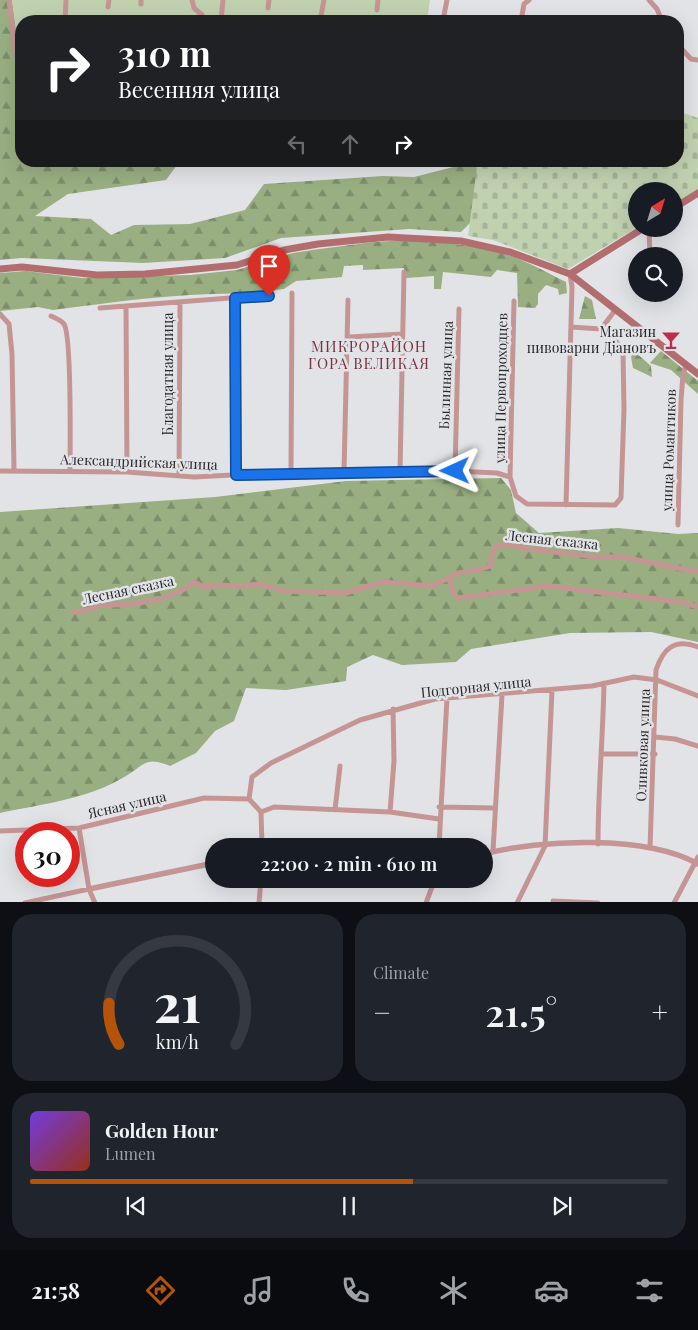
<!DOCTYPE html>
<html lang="en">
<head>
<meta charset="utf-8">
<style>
	:root { --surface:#171b24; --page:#20242c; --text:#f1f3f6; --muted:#9ea1a6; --line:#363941; --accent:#b45309 }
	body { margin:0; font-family:"Playfair Display",serif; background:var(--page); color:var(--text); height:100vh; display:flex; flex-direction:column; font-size:19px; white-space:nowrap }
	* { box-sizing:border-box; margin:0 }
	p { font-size:16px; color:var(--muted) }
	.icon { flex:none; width:28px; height:28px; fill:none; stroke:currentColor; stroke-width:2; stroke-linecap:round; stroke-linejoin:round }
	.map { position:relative; height:902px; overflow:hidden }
	.drawer { display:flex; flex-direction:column; gap:12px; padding:12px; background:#0d0f14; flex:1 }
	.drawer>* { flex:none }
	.guide { position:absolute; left:15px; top:15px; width:669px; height:152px; border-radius:20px; box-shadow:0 5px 20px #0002; background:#202124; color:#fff; overflow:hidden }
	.needle { width:32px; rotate:38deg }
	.controls { position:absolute; left:628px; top:182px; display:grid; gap:10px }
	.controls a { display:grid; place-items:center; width:55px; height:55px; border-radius:50%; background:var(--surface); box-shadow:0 5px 20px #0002; font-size:25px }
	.speed { position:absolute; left:15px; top:822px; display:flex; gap:10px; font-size:25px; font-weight:700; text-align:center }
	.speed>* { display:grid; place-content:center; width:65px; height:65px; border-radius:50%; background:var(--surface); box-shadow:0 5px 20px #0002; line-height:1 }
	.speed .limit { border:8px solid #d22; background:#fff; color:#111 }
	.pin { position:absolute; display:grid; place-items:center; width:42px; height:42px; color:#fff; margin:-51px -21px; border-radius:50% 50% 50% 0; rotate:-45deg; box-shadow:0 0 5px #0007 }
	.pin .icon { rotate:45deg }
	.me { position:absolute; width:55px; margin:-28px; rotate:269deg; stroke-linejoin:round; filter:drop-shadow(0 0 4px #0008) }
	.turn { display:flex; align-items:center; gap:18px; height:105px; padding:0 20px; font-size:22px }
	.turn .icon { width:65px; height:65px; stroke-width:2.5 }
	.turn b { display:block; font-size:35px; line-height:42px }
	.lanes { display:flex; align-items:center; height:48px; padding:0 20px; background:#0003; justify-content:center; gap:25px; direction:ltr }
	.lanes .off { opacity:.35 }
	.big { font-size:38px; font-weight:600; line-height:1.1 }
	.drawer .widget { flex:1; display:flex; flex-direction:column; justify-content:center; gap:8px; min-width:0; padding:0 18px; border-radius:20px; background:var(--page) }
	.drawer .dial { align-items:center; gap:0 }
	.dial svg { height:130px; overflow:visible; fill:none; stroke:var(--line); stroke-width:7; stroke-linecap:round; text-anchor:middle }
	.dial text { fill:var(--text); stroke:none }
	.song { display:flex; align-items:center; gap:15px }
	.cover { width:60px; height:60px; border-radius:8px; background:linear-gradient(135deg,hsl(260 70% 55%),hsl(10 70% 35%)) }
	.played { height:5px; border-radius:2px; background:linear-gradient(90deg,var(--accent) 60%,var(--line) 60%) }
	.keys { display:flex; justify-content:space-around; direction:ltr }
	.heat { display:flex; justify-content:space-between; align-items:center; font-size:28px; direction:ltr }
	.drawer .tiles { flex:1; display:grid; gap:12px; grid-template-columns:1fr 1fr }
	.widget:last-child { grid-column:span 2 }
	.trip { position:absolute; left:205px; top:838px; width:288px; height:50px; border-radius:25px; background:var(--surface); box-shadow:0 5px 20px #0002; font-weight:600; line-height:50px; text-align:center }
	.dock { display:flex; height:80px; justify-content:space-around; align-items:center; background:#090b0e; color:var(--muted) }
	.dock .icon { width:35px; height:35px }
	.dock .active { color:var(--accent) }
	.dock b { font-size:22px; color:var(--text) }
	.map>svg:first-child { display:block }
	.forest { fill:url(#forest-firs) }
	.cemetery { fill:url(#cemetery-stones) }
	.garden { fill:#c0d1b0 }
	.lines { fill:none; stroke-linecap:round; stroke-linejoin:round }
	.minor { stroke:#c59594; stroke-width:5 }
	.tertiary { stroke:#c59594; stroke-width:5.5 }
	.secondary { stroke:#b26e6e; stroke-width:7 }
	.route-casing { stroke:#114b97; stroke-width:12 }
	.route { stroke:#1a73e8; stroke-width:9 }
	.labels { text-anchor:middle; stroke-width:5; stroke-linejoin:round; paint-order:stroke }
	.poi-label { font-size:14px; fill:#28282a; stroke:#e2e3e7; text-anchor:end }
	.street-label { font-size:14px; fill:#28282a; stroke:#e2e3e7 }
	.neighbourhood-label { font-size:15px; letter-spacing:1px; fill:#79323e; stroke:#e2e3e7 }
</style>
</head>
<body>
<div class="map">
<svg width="698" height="903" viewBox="0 0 698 903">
	<defs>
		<pattern id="forest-firs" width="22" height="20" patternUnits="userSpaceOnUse" patternTransform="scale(1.25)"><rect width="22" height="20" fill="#99af82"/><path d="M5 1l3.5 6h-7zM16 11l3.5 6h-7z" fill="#7d8e6b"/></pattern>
		<pattern id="cemetery-stones" width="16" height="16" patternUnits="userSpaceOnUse" patternTransform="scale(1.25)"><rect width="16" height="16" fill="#c0d1b0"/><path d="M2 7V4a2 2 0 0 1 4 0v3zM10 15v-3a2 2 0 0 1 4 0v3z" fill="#a5b398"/></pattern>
	</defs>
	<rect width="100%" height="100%" fill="#e2e3e7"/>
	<path class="forest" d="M0 0H12L21 64V161H180L166 180 68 194 35 216 91 219 111 235 134 225 190 224 245 210 264 184 383 176 414 177 473 162 488 184 487 206 461 232 409 229 281 238 225 258 143 263 22 258 0 260Z
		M408 240C436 242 464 244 492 250 518 256 542 270 566 282L567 293 559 295 558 289 546 285 538 294V304L535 308 518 307 517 273 497 270 491 277 443 272 441 289H434V276L406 278 404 268 363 270V265L344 266 342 277 296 281 284 289 264 291 261 294C191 291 122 301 53 310L38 307 0 311V273L26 271 82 278 190 275 237 270 293 253 312 250 373 242Z
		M585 296 592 300 596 319H579Z
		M634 351 651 366 652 377 633 368 631 357Z
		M661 351 698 381V394L671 370 650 363Z
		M501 478 511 490 516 513 539 533 618 528 678 534 698 533V642L651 632 570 633 471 649 456 662 402 665 373 655 347 667 346 681 286 690 246 688 234 721 215 731 196 753 170 766C145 756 146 764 126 776 89 799 42 804 0 813V512L215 497 346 481Z"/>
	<path class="cemetery" d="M678 111 698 118V190L674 205V191H636V228L568 269 493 240 468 236 477 167 489 161H678Z"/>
	<path class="garden" d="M12 0H430L427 21H21V64Z"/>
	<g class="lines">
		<path class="minor" d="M9 0 16 55
			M192 0 194 8 202 15
			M447 0 443 20 449 21
			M649 0 657 9 662 21
			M141 4V0
			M108 7 109 0
			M268 8 269 0
			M377 10 378 0
			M65 21 66 0
			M221 21 223 0
			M320 21 324 0
			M521 21 524 4 529 0
			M678 45 691 59 698 60
			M649 229 650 256
			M235 298 236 475
			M126 307 127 472
			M100 308 269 295
			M0 314 9 324 12 354 14 470
			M51 316C55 318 61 320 64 324 72 336 70 449 70 471
			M571 327 601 329
			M601 329 616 309
			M349 337 402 334
			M0 471 127 472 194 477 291 472 455 471 497 473 510 477 516 496 527 504 615 505 621 498 624 409 623 350 615 340 601 329
			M455 471 459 309
			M291 472 292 293
			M344 472 348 300
			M400 472 404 272
			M179 476 180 303
			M510 477 514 301
			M566 505 572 287 570 274
			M678 525 681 400 683 375 686 365
			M449 578 453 593 458 598 548 586 682 602 698 607
			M73 612C85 612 96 606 104 605 132 605 171 602 194 582L204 587 220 585 237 586 262 584 283 591 346 593 382 582 433 586 458 573 478 570 490 566 493 550 498 545H514L527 549 598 557H623L698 572
			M655 737 675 739 698 746
			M603 754H655
			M439 807 494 808
			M335 810 340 766
			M261 812 274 807 390 812 439 819
			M390 812 394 761 393 709
			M79 828 89 889 95 903
			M0 831 79 828 204 798 249 799
			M598 844C598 790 603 737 604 683
			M262 846 261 812 249 799 252 777 271 763 360 720 435 699 592 686 634 677 657 680 698 696
			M439 846 447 698
			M650 848 656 670C663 649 674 638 698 647
			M493 851 502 695
			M553 901 598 903
			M25 903 89 889
			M259 903 261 879
			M426 903 435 879
			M517 903 545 846 552 690
			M674 903 698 857"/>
		<path class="tertiary" d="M484 854C540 839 647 835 698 864
			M89 889 214 863"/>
		<path class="secondary" d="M674 208 698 193
			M0 269 22 267 97 275 145 274 237 265 284 250 318 244 388 237 461 241 510 252 570 274 698 374
			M570 274 642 229"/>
	</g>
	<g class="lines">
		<g class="route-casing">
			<path id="route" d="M269 296 235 298 236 475 455 471"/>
		</g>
		<use href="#route" class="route"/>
	</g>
	<defs>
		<g id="bar-bare" transform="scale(1.5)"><path d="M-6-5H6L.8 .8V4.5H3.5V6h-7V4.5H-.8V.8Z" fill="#bc2c4f" stroke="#e2e3e7" stroke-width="2.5" paint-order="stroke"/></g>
	</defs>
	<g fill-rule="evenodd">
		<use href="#bar-bare" x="671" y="340"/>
	</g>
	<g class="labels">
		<g class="poi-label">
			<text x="656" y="337">Магазин<tspan x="656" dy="16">пивоварни Дiановъ</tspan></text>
		</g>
		<g class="street-label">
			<text transform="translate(168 374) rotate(-90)" y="5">Благодатная улица</text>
			<text transform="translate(446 375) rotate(-88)" y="5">Былинная улица</text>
			<text transform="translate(501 388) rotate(-89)" y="5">улица Первопроходцев</text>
			<text transform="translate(669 450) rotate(-88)" y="5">улица Романтиков</text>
			<text transform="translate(139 462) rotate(2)" y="5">Александрийская улица</text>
			<text transform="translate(552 540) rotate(6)" y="5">Лесная сказка</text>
			<text transform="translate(128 590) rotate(-12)" y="5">Лесная сказка</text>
			<text transform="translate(476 687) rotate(-6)" y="5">Подгорная улица</text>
			<text transform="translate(643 745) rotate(-88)" y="5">Оливковая улица</text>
			<text transform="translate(127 805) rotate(-13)" y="5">Ясная улица</text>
		</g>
		<g class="neighbourhood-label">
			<text x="369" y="352">МИКРОРАЙОН<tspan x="369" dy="17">ГОРА ВЕЛИКАЯ</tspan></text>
		</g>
	</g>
</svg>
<div class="controls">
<a><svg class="needle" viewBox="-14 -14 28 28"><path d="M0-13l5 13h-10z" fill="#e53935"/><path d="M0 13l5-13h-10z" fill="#9ea1a6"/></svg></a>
<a><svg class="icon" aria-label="search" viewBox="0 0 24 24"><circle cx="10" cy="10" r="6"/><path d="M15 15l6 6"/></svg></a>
</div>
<div class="speed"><div class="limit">30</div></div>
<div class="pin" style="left:269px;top:296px;background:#d93025"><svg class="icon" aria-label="arrive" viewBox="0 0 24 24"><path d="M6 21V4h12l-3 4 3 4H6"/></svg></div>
<svg class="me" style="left:455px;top:471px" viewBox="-20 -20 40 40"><path d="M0-17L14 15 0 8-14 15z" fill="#1a73e8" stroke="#fff" stroke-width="4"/></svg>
<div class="trip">22:00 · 2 min · 610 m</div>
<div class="guide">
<div class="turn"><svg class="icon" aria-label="right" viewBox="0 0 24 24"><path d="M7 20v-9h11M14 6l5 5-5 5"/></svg><div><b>310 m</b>Весенняя улица</div></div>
<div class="lanes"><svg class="icon off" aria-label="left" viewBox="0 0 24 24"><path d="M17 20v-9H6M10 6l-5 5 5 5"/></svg><svg class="icon off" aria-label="ahead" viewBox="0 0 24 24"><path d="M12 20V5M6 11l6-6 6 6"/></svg><svg class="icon" aria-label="right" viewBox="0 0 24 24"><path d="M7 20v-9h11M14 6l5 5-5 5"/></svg></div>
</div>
</div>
<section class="drawer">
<div class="tiles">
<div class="widget dial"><svg viewBox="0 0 100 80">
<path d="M14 69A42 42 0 1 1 86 69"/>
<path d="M14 69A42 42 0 0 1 8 44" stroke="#b45309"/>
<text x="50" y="56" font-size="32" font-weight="700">21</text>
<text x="50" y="72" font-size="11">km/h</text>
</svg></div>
<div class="widget"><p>Climate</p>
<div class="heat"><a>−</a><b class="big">21.5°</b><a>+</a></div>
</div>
<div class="widget">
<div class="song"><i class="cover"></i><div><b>Golden Hour</b><p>Lumen</p></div></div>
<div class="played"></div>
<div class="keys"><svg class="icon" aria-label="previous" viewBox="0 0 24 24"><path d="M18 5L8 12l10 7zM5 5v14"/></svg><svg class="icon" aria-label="pause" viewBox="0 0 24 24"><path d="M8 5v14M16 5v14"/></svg><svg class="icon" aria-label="next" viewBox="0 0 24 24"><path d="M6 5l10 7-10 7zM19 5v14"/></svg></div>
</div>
</div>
</section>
<nav class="dock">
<b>21:58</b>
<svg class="icon active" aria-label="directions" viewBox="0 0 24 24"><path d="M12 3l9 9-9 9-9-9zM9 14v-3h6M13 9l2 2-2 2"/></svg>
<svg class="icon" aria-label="music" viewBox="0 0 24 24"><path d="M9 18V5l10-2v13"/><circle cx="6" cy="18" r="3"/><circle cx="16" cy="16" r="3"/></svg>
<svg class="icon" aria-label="phone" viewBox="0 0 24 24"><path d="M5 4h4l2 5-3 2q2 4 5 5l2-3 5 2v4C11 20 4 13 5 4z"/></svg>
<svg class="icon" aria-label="climate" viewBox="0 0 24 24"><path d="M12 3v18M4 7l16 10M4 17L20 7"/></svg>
<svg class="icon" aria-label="car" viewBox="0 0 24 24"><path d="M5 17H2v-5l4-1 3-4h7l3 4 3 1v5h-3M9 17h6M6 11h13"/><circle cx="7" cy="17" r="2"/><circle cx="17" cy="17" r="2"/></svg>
<svg class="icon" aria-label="filters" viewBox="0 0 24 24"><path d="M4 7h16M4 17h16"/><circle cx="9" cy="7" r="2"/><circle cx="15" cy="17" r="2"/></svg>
</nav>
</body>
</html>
